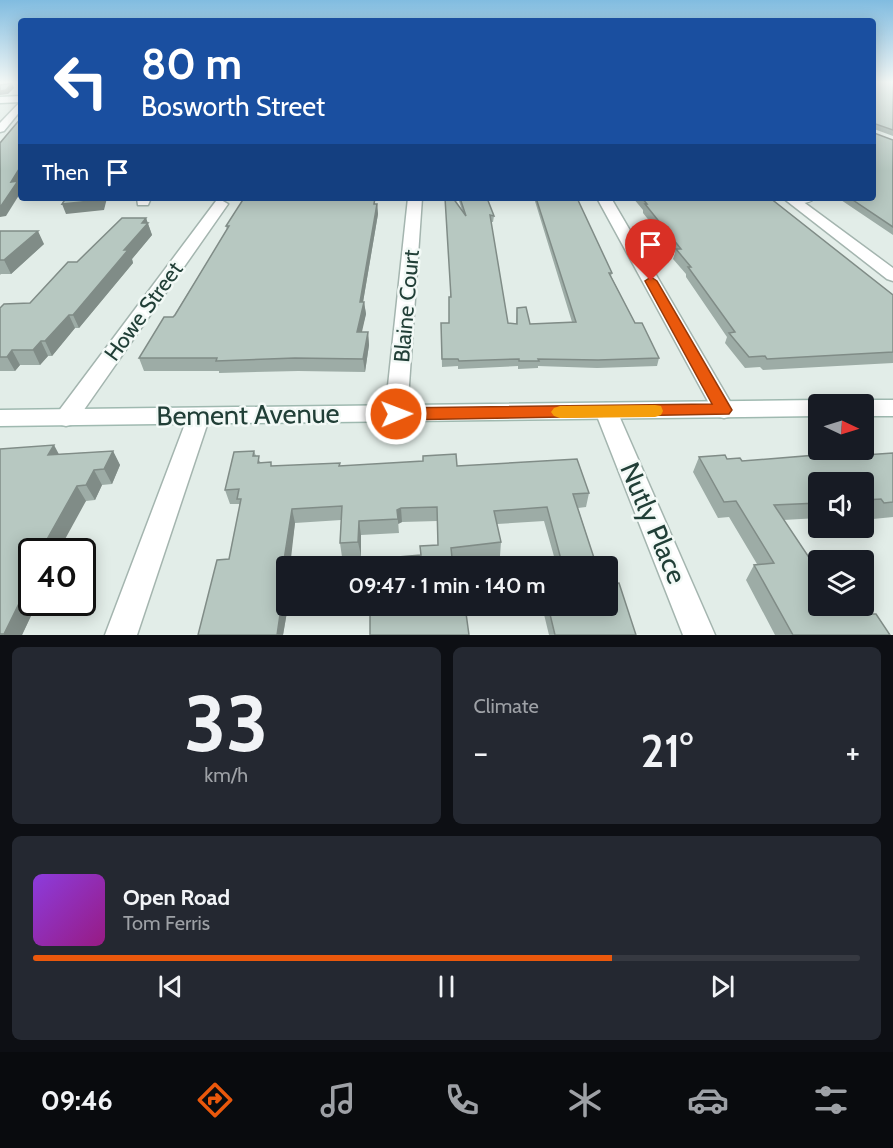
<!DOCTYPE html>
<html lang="en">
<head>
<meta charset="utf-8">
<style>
	:root { --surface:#171b24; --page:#242831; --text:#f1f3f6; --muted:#9ea1a6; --line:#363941; --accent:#ea580c }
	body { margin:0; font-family:Cabin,sans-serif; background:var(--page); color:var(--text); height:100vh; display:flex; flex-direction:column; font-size:22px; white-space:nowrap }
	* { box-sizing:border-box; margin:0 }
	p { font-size:20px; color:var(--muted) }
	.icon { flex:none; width:33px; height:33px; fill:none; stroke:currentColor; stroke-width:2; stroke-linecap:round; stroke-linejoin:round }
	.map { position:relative; height:635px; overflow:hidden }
	.side { display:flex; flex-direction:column; gap:12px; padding:12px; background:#0d0f14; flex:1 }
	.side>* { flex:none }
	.banner { position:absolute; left:18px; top:18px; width:858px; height:183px; border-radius:6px; box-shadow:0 3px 15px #0003; background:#1a4fa0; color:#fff; overflow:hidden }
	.needle { width:39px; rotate:94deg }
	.controls { position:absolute; left:808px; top:394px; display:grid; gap:12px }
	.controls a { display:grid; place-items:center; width:66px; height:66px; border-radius:6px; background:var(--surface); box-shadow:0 3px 15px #0003; font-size:30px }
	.speed { position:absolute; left:18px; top:538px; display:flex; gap:12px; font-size:30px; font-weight:700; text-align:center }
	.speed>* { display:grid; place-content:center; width:78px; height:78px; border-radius:50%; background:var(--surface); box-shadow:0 3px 15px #0003; line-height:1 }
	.speed .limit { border:3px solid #111; border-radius:9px; background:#fff; color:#111 }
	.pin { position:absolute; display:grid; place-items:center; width:51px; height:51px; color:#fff; margin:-62px -26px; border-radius:50% 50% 50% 0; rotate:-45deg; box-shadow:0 0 6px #0007 }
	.pin .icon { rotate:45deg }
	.me { position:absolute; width:66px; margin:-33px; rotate:89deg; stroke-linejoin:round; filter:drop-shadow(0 0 4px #0008) }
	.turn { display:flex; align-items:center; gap:21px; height:126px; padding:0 24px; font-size:27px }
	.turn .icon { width:78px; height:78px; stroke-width:2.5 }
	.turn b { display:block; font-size:42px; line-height:51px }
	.then { display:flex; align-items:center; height:57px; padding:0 24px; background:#0003; gap:12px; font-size:22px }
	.big { font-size:45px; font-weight:600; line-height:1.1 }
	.side .tile { flex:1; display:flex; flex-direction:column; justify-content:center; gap:9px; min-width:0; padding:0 21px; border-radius:9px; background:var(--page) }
	.side .dial { align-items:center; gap:0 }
	.dial b { font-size:78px; line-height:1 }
	.song { display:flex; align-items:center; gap:18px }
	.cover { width:72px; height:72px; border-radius:9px; background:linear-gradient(135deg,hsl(270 70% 55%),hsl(310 70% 35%)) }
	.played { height:6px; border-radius:3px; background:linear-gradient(90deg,var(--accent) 70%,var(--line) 70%) }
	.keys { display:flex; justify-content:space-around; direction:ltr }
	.heat { display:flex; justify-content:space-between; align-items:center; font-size:33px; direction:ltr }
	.side .tiles { flex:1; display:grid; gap:12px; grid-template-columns:1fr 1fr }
	.tile:last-child { grid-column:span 2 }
	.trip { position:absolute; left:276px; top:556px; width:342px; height:60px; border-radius:6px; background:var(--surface); box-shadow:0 3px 15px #0003; font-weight:600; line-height:60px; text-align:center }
	.tab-bar { display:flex; height:96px; justify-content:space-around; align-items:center; background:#090b0e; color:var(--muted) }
	.tab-bar .icon { width:42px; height:42px }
	.tab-bar .current { color:var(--accent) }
	.tab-bar b { font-size:27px; color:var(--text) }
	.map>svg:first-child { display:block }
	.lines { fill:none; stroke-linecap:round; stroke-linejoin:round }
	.lane-casing { stroke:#a4b5af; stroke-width:2 }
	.street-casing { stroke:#a4b5af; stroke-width:3 }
	.secondary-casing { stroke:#9fb9b0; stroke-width:3 }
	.lane { fill:#fff; fill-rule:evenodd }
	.street { fill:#fff; fill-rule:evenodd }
	.secondary { fill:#fff; fill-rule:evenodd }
	.wall { fill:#9daca6 }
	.shaded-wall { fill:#808c87 }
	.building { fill:#b7c8c1; stroke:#808c87; stroke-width:1.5 }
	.route { fill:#ea580c; stroke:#983908; stroke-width:1.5 }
	.slow { fill:#f59e0b }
	.labels { text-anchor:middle; stroke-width:5; stroke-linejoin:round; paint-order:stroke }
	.street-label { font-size:22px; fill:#213f37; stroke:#f2f9f6 }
	.near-street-label { font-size:27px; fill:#213f37; stroke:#f2f9f6 }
</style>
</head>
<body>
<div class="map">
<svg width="893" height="635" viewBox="0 0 893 635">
	<rect width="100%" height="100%" fill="#e2ede8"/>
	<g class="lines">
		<g class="lane-casing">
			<path id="lane" d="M788 198H813L814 199C809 204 796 204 789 202Z"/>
		</g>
		<g class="street-casing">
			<path id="street" d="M21 101V110L4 131 0 132V123Z
				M137 198H151L148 205H138Z
				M408 198H422L407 414 404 420 396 422 388 420 385 414Z
				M597 198H611L735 410 732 416 724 418 716 416Z
				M783 198H798L893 268V281L887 279Z
				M221 200 228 204 74 424 66 426 58 424 55 418 58 412 216 201Z
				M606 403 614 405 617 411 715 635H683L595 411 598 405Z
				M199 408 207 410 210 416 137 635H105L188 416 191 410Z"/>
		</g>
		<g class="secondary-casing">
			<path id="secondary" d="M21 96V102L0 103V97Z
				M819 400 828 405H819V416L0 426V410Z
				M864 400H893V416H864V405H855Z"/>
		</g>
		<use href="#lane" class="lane"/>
		<use href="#street" class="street"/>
		<use href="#secondary" class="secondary"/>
	</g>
	<path class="wall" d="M873 82H893V136L874 129V133L893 140V235L838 198H873Z
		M458 198H487L494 216 493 222H491L508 323 516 324 517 308 530 324 572 322 534 198H577L612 273 611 276 635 323 659 358 657 366 597 368 538 366V368L518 369V366L458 369V366L442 367 441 323H449L450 297 462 210Z
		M633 198H770L893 295V363L763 370 760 367 745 368 725 343 727 337 686 277V274L673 259 675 253 643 213V210Z
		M377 204 378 214 363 302H364L366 314 361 332H368L369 345 365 372 298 371 219 373V371H144L139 358 173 317 227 230 226 226Z
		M146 218 152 235 132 259 133 263 79 328H75L52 356H48L40 365H20L15 371H0V308L30 303Z
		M0 231 44 244 11 274H1L0 275Z
		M0 449 59 454 113 451 120 465 112 484 102 485 95 500 86 501 32 552V603H37L22 635H0Z
		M254 451 256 456 261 463 272 466 340 463V466H457L589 493 586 507 578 508 597 567H557L544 521 497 524 501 542 500 556 453 562 421 555 438 545 437 521 402 522 398 524 399 533 361 535V556L342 557 340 543 341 520 295 523 289 565 286 606H288L283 635 229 559 240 506 239 504H230L225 490Z
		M813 451 850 456 893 453V517L873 519 870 515H864V483H819V518L783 520 810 559 819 566 871 614 890 635H775L746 580 754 565 757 564 729 517 718 518 693 472 699 457 742 461 810 456Z
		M542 606H608L636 635H549Z"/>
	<path class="shaded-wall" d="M12 83 14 88 8 94 0 95V91Z
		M21 166V182L19 185 21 192 6 216 0 217V206L11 182Z
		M101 198H107L104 210 66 214 62 204Z
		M377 204 378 214 361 314 360 302Z
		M146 218 152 235 132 259 133 263 79 328 73 315 124 250 142 223Z
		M38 231 44 244 11 274 4 260Z
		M364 302 366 314 359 345 357 332Z
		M69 315 75 328 52 356 45 341Z
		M368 332 369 345 365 372 363 359Z
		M41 341 48 356 40 365 33 350Z
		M12 350 20 365 15 371 7 357Z
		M54 445 62 460 48 455Z
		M113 451 120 465 112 484 104 469Z
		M94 470 102 485 95 500 86 485Z
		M77 486 86 501 58 552H43L41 550Z
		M401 508 402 522 398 524 399 533 397 510Z
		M292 509 295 523 290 567H286V606H288L283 635H277L284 560Z
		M359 521 361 535V556L358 542Z
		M32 577V603H37L22 635H4V634Z"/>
	<path class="building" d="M873 82H893V130L873 123 874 133 893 140V227L850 198H873Z
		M12 83 6 90 0 91V85Z
		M21 118V166L11 182 18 181 1 206H0V143Z
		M66 198H101L100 200 62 204Z
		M244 198H375L374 204H377L360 302H364L357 332H368L363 359 295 358 216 361 217 358H139L164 317H173L175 315 229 226H226Z
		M445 198H453L466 216 460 198H487L494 216 490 215 508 323 517 324V308L526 307 530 324 576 322 536 198H577L612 273H609L635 323H642L659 358 598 360 538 359 539 361H519V359L459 361 458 359H442L441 323H449V297H451Z
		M642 198H770L893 295V352L767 359 765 356 749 357 729 333 735 332 688 267H691L676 249H681L645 204H647Z
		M122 218H146L142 223H148L124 250H128L73 315H69L45 341H41L33 350H12L7 357H0V308L4 304 30 303 68 262H77Z
		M0 231H38L4 260H0Z
		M54 445 48 455 113 451 104 469 94 470 86 485 77 486 41 550 45 549 44 552H32V577L4 634H0V449Z
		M820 450H845L850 456 893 453V502L884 503 881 499 864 500V483H819V503L774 505 810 559H815L819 566V606H864V604L871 614H876L890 635H793L754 565 774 563 736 501 724 502 699 457 725 455 727 459 740 458 742 461 816 455 813 451Z
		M254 451 253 456H259L258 463 271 462V466L340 463 339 466 423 461V456L456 454 457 466 577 459 589 493 573 494 597 567H563L547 507 494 511 501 542 451 548 453 567H375V559L421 555 420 546 438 545 437 507 401 508 397 510 398 519 359 521 358 542 340 543 342 506 292 509 284 560H288L277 635H198L217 560 229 559 241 499H237L239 489 225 490 234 452Z
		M619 583 636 635H555L548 606H608V584Z
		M370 606H465L469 635H370Z"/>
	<linearGradient id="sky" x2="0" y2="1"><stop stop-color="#81bce0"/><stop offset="0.48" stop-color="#f2f7f5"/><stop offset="1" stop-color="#f2f7f5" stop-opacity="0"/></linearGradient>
	<rect width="893" height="171" fill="url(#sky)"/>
	<path class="route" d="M651 277 657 281 732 410 729 414 396 420 390 418 388 414 390 409 396 408 712 404 645 281Z"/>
	<path class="slow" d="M655 405 661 406 663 411 661 415 655 417 560 418 554 416 551 412 554 408 560 406Z"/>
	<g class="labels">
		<g class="street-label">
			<text transform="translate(406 306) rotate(-85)" y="8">Blaine Court</text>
			<text transform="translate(143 311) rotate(-54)" y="8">Howe Street</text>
		</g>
		<g class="near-street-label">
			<text transform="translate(248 415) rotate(-1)" y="9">Bement Avenue</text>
			<text transform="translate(653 523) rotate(67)" y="9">Nutly Place</text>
		</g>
	</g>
</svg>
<div class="controls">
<a><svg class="needle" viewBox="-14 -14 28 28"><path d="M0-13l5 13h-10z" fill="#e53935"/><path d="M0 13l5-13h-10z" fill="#9ea1a6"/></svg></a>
<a><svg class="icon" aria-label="sound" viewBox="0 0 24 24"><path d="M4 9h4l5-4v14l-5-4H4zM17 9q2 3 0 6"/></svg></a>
<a><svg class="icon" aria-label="layers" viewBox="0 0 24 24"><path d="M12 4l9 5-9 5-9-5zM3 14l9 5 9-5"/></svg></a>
</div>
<div class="speed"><div class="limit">40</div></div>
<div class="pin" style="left:651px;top:281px;background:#d93025"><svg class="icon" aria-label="arrive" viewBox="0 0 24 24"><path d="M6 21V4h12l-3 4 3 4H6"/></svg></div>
<svg class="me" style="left:396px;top:414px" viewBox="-20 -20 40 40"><circle r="17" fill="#ea580c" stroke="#fff" stroke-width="3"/><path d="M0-11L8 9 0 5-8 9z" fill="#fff"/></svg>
<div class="trip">09:47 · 1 min · 140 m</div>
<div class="banner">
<div class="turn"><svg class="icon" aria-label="left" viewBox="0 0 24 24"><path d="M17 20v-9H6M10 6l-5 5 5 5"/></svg><div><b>80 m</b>Bosworth Street</div></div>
<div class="then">Then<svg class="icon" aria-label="arrive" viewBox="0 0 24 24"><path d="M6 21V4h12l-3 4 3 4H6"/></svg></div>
</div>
</div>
<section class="side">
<div class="tiles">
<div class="tile dial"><b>33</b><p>km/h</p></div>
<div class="tile"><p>Climate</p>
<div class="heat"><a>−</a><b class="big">21°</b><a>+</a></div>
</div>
<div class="tile">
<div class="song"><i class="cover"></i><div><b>Open Road</b><p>Tom Ferris</p></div></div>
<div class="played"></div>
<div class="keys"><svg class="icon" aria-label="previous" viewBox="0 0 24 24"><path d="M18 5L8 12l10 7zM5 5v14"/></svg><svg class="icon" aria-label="pause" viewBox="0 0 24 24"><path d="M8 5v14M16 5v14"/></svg><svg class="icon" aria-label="next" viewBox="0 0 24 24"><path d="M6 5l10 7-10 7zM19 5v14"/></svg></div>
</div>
</div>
</section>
<nav class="tab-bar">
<b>09:46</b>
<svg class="icon current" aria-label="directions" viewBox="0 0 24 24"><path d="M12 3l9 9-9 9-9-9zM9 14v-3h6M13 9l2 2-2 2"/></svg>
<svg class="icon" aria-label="music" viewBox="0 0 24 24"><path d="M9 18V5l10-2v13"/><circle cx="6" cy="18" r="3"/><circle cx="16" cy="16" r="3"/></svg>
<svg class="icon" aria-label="phone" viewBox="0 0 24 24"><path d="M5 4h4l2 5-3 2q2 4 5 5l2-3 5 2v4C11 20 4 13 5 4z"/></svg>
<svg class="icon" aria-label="climate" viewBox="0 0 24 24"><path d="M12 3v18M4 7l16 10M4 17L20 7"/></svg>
<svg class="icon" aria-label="car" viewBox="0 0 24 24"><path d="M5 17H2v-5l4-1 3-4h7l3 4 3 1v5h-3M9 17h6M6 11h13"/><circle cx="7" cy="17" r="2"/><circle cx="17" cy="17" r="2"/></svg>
<svg class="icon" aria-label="filters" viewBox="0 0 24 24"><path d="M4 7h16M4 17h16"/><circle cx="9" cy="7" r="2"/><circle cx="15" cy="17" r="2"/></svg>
</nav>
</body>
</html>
